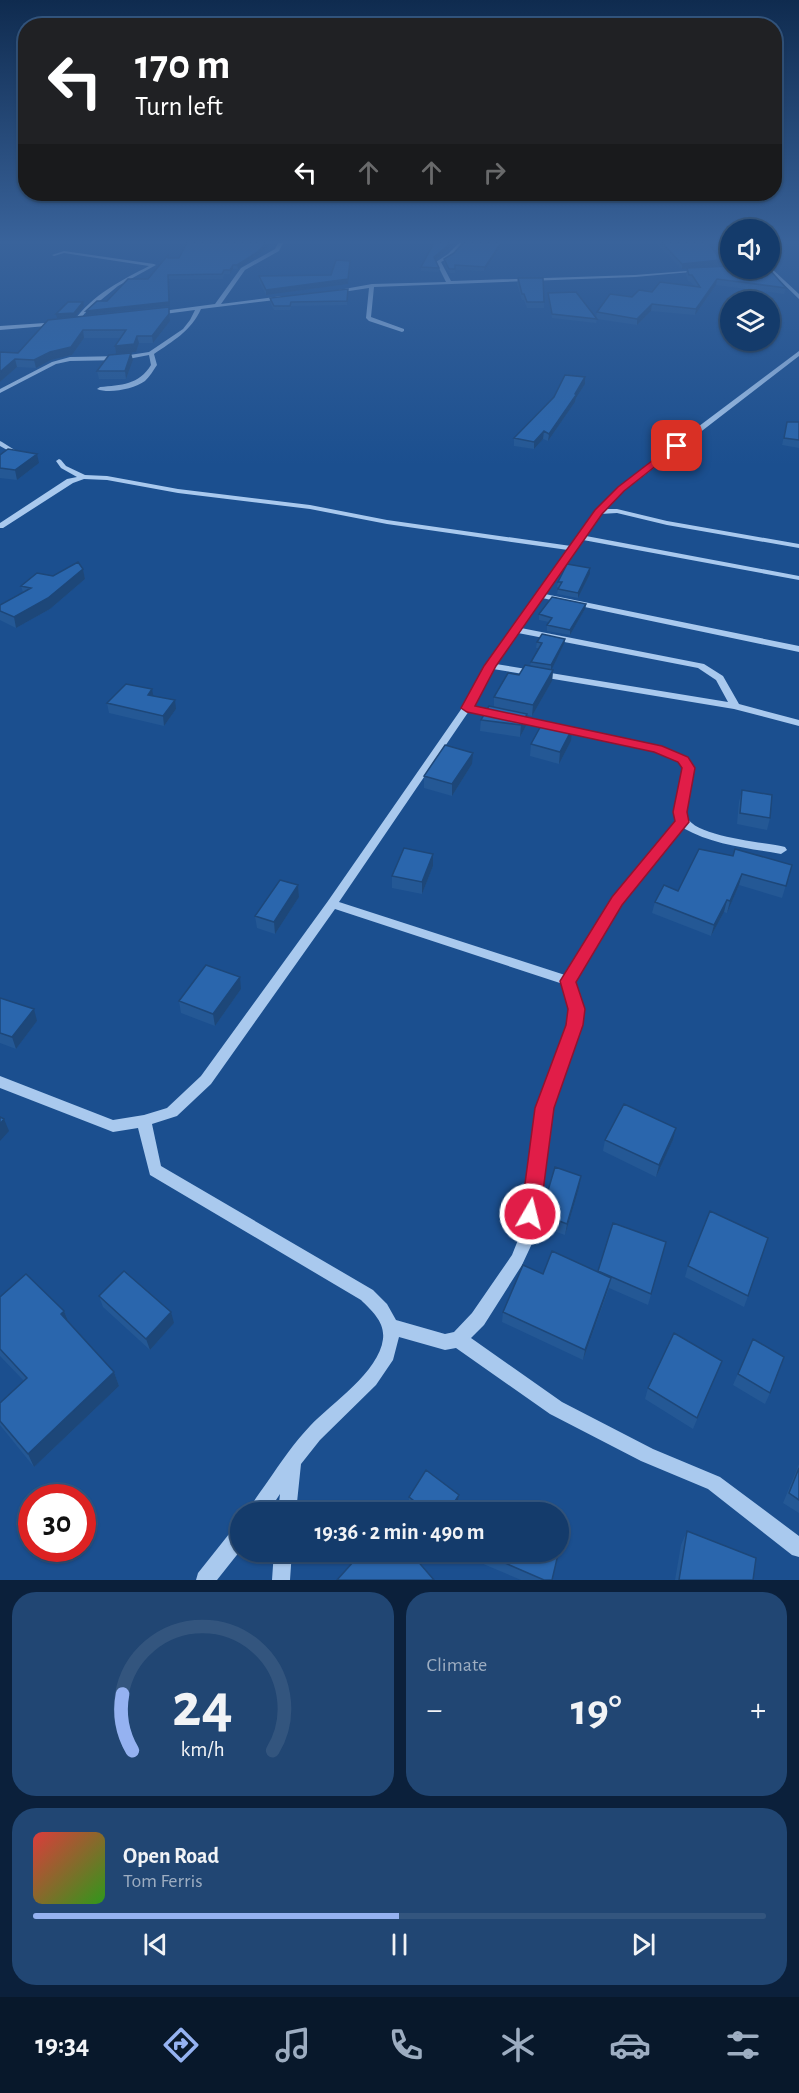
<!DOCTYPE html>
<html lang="en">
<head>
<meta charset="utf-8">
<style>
	:root { --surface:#143b6b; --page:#214673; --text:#f1f3f6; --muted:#9dadc1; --line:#33557e; --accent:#95b2f1 }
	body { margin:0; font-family:"Alegreya Sans",sans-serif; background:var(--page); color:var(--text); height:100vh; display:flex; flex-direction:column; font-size:22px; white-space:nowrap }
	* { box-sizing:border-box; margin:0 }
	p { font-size:20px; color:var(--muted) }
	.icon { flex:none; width:33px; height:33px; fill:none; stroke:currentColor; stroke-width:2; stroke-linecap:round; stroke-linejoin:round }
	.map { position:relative; height:1580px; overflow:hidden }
	.drawer { display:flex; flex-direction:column; gap:12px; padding:12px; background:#0b203b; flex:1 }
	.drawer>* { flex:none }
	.banner { position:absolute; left:18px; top:18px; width:764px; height:183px; border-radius:24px; box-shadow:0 2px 4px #0004,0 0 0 2px var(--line); background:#202124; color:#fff; overflow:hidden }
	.fabs { position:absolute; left:720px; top:219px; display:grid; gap:12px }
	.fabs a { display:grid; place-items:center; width:60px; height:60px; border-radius:50%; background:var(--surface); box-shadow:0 2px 4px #0004,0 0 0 2px var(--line); font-size:30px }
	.speed { position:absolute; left:18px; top:1484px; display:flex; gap:12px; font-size:30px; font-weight:700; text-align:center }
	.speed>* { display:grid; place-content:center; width:78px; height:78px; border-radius:50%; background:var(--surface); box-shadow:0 2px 4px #0004,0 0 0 2px var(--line); line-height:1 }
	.speed .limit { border:9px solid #d22; background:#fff; color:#111 }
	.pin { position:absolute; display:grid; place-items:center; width:51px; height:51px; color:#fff; margin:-26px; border-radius:12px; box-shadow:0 3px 9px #0006 }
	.me { position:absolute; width:66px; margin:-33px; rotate:8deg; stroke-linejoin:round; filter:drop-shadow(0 0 4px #0008) }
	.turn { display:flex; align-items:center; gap:21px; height:126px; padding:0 18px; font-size:27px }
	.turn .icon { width:78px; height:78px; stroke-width:2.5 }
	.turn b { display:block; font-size:42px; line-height:51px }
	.lanes { display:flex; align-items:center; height:57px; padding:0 18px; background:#0003; justify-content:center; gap:30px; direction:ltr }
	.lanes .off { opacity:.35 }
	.big { font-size:45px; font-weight:700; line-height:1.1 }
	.drawer .tile { flex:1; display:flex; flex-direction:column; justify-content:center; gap:9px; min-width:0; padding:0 21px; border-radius:24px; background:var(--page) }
	.drawer .dial { align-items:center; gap:0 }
	.dial svg { height:156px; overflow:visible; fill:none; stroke:var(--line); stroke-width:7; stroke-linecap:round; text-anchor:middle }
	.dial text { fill:var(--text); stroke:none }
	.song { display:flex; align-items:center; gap:18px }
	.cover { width:72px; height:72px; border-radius:9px; background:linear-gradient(135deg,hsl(0 70% 55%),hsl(110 70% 35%)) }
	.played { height:6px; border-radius:3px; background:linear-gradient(90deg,var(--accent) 50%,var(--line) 50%) }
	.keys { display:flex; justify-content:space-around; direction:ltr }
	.heat { display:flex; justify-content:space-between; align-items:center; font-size:33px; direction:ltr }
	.drawer .tiles { flex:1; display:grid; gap:12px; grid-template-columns:1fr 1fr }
	.tile:last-child { grid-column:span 2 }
	.trip { position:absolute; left:230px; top:1502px; width:339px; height:60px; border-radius:30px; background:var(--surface); box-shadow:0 2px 4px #0004,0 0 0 2px var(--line); font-weight:700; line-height:60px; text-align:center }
	.menu { display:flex; height:96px; justify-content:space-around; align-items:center; background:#08182b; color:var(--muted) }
	.menu .icon { width:42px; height:42px }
	.menu .selected { color:var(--accent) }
	.menu b { font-size:27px; color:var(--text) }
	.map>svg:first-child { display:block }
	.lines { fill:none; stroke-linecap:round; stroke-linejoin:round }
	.minor { fill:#a9c9ee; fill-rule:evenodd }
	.wall { fill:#245895 }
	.shaded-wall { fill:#1d4779 }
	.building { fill:#2a66ad; stroke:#1d4779; stroke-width:1.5 }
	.route { fill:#e11d48; stroke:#92132f; stroke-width:1.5 }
</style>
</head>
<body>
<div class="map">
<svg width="799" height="1580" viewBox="0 0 799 1580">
	<rect width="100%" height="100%" fill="#1b4f8f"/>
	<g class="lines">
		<path class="minor" d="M278 243H283L279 251 245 270 221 304 282 296 284 299 201 309C191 331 173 341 154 354L157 365C153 371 150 376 145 381 134 389 109 394 97 389L100 387C121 385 139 385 151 365L149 355 123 360 70 361 56 364 0 393V389L52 362 70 357 123 356 149 352 183 329 190 320 195 310 157 315 155 312 215 304 241 268 275 249Z
			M459 243H464L452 256 441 262 451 281 635 275 700 270 702 271 635 277 374 287 371 317 404 329V331L402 332 369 321 366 318 369 288 336 293 333 291 372 284 446 282 436 262 448 254Z
			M64 251 154 264 156 265 118 286 85 313 77 323 74 321C92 295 122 280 149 266L64 253 54 256 52 255Z
			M770 267 799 294V299L768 269Z
			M60 322V324L58 325 0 330V326Z
			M799 351V356L624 491 605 509H617L667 521 799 544V548L667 525 617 513 600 514 586 536 799 576V580L583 540 545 594 799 646V652L542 598 521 628 704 664 723 676 739 704 799 720V726L734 709 493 669 473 706 502 713 504 715 499 718 469 711 339 902 565 975 613 898 677 821 675 807 683 768 679 761 655 751 511 720 509 718 514 715 662 747 687 757 693 768C690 783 683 799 686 814 689 837 766 842 785 847L787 850 781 854C748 848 713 845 683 828L621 904 574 981 583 1009 582 1025 552 1108 536 1235 522 1265 484 1325 471 1338 562 1402 653 1449 720 1477 799 1536V1557L792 1555 708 1489 641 1461 550 1414 456 1348 445 1350 399 1337 393 1360 376 1385 320 1440 301 1464 296 1512H278L280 1494 268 1512H248C253 1501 261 1491 268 1481 281 1462 294 1443 310 1426 332 1403 379 1372 383 1339 385 1322 372 1311 361 1300L150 1175 138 1128 113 1132 108 1130 0 1088V1076L113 1120 144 1115 167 1108 201 1076 328 901 462 708 485 666 568 550 387 524 310 509 178 493 107 480 84 479 73 483 3 528H0V523L67 479 77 477 61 468 56 461 59 459 61 460 66 466 85 475 107 476 178 489 310 505 387 520 571 546 595 510 618 487ZM518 633 698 668 716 680 728 702 496 664ZM335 909 563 984 571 1009 568 1025 538 1108 520 1235 512 1255 472 1313 454 1332 445 1334 396 1320 387 1304 373 1290 161 1166 152 1124 177 1116 211 1084Z
			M0 441 2 442 21 454 16 455 0 446Z
			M240 1527V1551L217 1580H196L198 1573 233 1529Z
			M274 1551H292L290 1580H272Z"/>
	</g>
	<path class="wall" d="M456 243 435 260 439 268V272L421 271V267Z
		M463 243H503L484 271 455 270V273H449L444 263V259L454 253Z
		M656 243H709L719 266 682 269Z
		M773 243H799V247Z
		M256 257 238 269H233L230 274H224L223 279H169L170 306 86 315V311L107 301 148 279 168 258Z
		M350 261 348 284 266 295 259 281V276L331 275Z
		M687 268 786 288 784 294 716 285 695 315 651 311 637 325 597 319 596 323 552 318 548 297V293L596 318 597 312 632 297 652 292 694 286 691 282 688 281 686 275Z
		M518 278 544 302V308H527L524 300H522L517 284Z
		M348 289 347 305 291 306 290 310H274L270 302V298Z
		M170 314V321L153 343H139L136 352 116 354 115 346 121 338H84L72 355 51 360 36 368 17 367 0 382V352L18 353 48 320Z
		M133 360 126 379H99L97 371Z
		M585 384 576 398 575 402 548 441 543 439 534 449 514 446V438Z
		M787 422H799V448L782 445Z
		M0 455 39 463 17 480 0 478Z
		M83 569 85 579 50 609 16 628 0 620V605L23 592 21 586 53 576Z
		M590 574 578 598 557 594 558 589 559 587H557L558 582Z
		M586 604 585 609 570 635 547 631V625L549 622 539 620V614Z
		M565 639 564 644 551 670H553L552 681 532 716 527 715 526 726 520 737 480 731 481 720 494 707V697L530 666 531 662 539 648H536L537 642Z
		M154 696 176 709 164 726 109 713 107 703Z
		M571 741 559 764 530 756 531 744Z
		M472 764 452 796 424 788V776Z
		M742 790 770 818 767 830 737 824 739 802Z
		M733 856 792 865 782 898 739 885 727 913 724 912 711 936 652 913 655 902 678 891Z
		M433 866 422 894 392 888V876Z
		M298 885 299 897 275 934 257 928 255 916Z
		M241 989 215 1026 181 1013 179 1001Z
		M0 998 37 1021 16 1049 0 1043Z
		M676 1128 673 1140 656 1177 603 1151 605 1140Z
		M581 1176 579 1188 565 1235 539 1226 541 1214Z
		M666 1242 648 1305 609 1288 583 1360 502 1322 503 1312 597 1272 598 1271Z
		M688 1266 748 1296 744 1307 685 1277Z
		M99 1296 174 1323 150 1350 103 1307Z
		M0 1297 64 1311 69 1323 114 1372 119 1386 34 1467 0 1425V1403L24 1381 0 1356Z
		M753 1339 770 1393 765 1404 733 1385Z
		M717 1372 693 1429 645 1399 648 1388Z
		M799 1464V1513L783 1503Z
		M459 1495 458 1500 451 1512H422L409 1502V1497Z
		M687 1531 753 1580H675L681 1545Z
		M482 1551 552 1580H521L481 1563Z"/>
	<path class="shaded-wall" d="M267 243H272L256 257 238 269 237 265Z
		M451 243H456L434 261V257Z
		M501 243H503L484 271 485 267Z
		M720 260 719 266 682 269V264Z
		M350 261 348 284 266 295V290L348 279Z
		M233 265V269L230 274V270Z
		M169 279 170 306 86 315V311Z
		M717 279 716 285 695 315 696 309Z
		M83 302 84 306 75 317 57 318 56 314Z
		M652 304 651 311 637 325V319Z
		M169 307 170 321 153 343 152 336Z
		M83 330 84 338 72 355 51 360 36 368 34 360 50 352Z
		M137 336 139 343 136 352 116 354 115 346Z
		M131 353 133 360 126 379 125 371Z
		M15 359 17 367 0 382V372Z
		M585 377V384L576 398 575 402 548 441 549 434Z
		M544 431 543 439 534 449V442Z
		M37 454 39 463 17 480 15 470Z
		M590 568V574L578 598V593Z
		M83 569 85 579 50 609 16 628 14 617Z
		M586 604 585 609 570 635V630Z
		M565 639 564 644 551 671V665Z
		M553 670 552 681 532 716 533 705Z
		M152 689 154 699 148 695Z
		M175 700 176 709 164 726 163 716Z
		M527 714 526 726 520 737 521 725Z
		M572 729 571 741 559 764 560 752Z
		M473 753 472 764 452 796V784Z
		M433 854V866L422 894V882Z
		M742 874 739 885 727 913 730 901Z
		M298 885 299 897 275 934 274 922Z
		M727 900 724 912 711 936 714 925Z
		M240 977 241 989 215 1026 213 1014Z
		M34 1009 37 1021 16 1049 12 1037Z
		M4 1119 9 1131 0 1141V1124Z
		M676 1128 673 1140 656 1177 659 1165Z
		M581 1176 579 1188 565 1235 567 1224Z
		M611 1278 608 1289 583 1360 585 1350Z
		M64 1311 70 1326 61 1314Z
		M171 1312 174 1323 150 1350 146 1339Z
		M114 1372 119 1386 34 1467 28 1454Z
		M459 1495 458 1500 451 1512H448Z"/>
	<path class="building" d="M187 243H267L256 253 237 265H233L230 270H224L222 274 168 275 169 302 86 311 97 301H107L128 279H148L168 255V258H179Z
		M434 243H451L434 257 439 268 421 267Z
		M463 243H501L485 267 455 265V269H449L444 259 454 253Z
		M662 243H709L720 260 682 264Z
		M336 260 350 261 348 279 266 290 259 276 331 275Z
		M730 266V268H768L786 288 717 279 696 309 652 304 637 319 597 312 610 294 632 297 639 290 652 292 660 282 700 287 692 275H689L687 268Z
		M518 278H543L544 302H527L524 294H522Z
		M348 289 347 301 291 302 290 306H274L270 298Z
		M576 292 597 319 552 314 548 293Z
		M68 302H83L74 313 56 314Z
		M169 307V314L152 336H137L134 344 115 346 126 330H83L71 347 50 352 34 360 15 359 0 372V352L18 353 48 320Z
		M131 353 125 371H97L109 355Z
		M565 375 585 377 575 394 576 395 549 434 544 431 534 442 514 438 554 397Z
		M787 422H799V440L784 438Z
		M8 449 37 454 15 470 0 468V455Z
		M78 562 83 569 48 598 14 617 0 611V605L31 588 21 586 37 573 53 576Z
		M567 564 590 568 578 593 558 589 562 582H558Z
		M552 597 586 604 570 630 547 625 552 618 539 614Z
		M542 634 565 639 551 665 531 662 542 643 537 642Z
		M525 665 553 670 533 705 494 697 508 673 519 675Z
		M126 684 152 689 148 695 175 700 163 716 107 703Z
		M489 706 527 714 521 725 481 720Z
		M543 722 572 729 560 752 531 744Z
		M445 745 473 753 452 784 424 776Z
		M742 790 772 795 770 818 740 813Z
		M404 848 433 854 422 882 392 876Z
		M699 849 733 856 735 849 792 865 786 886 742 874 730 901 727 900 714 925 655 902 664 885 678 891Z
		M280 880 298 885 274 922 255 916Z
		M206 965 240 977 213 1014 179 1001Z
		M0 998 34 1009 12 1037 0 1033Z
		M624 1104 676 1128 659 1165 605 1140Z
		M0 1117 4 1119 0 1124Z
		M555 1167 581 1176 567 1224 541 1214Z
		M710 1211 768 1238 748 1296 688 1266Z
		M613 1223 666 1242 651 1294 598 1271Z
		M552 1251 611 1278 585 1350 503 1312 523 1265 543 1274Z
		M124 1271 171 1312 146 1339 99 1296Z
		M26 1274 64 1311 61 1314 114 1372 28 1454 0 1421V1403L27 1378 0 1349V1297Z
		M674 1333 722 1361 697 1418 648 1388Z
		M753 1339 784 1357 770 1393 738 1374Z
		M799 1468V1500L789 1493Z
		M426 1470 459 1495 448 1512H429L409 1497Z
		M495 1505 511 1512H494Z
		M687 1531 756 1558 753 1580H679Z
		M558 1532 563 1533 552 1580H544L482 1553V1551H558Z
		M363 1551H409L434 1580H337Z"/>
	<linearGradient id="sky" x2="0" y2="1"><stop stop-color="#0f2b4f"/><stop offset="0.52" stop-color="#39639b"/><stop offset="1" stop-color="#39639b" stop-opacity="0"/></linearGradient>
	<rect width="799" height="465" fill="url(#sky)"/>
	<path class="route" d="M674 444 681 446 624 491 602 514 496 666 475 706 662 746 688 757 695 768 687 812 689 822 622 905 576 982 585 1009 583 1025 554 1108 540 1214 537 1220 530 1223 523 1220 521 1214 535 1108 566 1025 568 1009 560 981 612 897 675 821 673 812 682 768 678 762 654 752 467 712 461 708 484 666 595 510 618 487Z"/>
</svg>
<div class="fabs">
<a><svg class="icon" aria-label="sound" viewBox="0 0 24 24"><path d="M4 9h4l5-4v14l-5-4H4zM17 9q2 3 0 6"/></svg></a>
<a><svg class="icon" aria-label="layers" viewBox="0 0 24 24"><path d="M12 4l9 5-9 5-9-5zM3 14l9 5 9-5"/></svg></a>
</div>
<div class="speed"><div class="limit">30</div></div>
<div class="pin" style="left:677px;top:446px;background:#d93025"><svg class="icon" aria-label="arrive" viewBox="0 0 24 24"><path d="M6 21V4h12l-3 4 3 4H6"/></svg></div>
<svg class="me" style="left:530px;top:1214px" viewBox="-20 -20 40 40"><circle r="17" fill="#e11d48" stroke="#fff" stroke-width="3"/><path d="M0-11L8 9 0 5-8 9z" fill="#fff"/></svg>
<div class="trip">19:36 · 2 min · 490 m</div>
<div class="banner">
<div class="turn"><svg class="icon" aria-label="left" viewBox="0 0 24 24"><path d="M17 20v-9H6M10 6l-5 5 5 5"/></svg><div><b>170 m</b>Turn left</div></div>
<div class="lanes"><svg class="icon" aria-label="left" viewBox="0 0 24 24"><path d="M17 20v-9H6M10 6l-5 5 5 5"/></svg><svg class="icon off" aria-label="ahead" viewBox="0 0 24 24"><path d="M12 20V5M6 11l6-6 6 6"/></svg><svg class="icon off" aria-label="ahead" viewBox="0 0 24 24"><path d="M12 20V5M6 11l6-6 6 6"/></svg><svg class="icon off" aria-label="right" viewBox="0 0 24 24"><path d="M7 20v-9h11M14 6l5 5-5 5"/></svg></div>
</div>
</div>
<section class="drawer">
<div class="tiles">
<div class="tile dial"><svg viewBox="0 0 100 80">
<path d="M14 69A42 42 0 1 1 86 69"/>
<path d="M14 69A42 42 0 0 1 9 40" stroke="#95b2f1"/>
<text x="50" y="56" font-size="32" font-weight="700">24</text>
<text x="50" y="72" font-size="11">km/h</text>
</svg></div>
<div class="tile"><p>Climate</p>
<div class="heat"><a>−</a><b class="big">19°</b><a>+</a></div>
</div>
<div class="tile">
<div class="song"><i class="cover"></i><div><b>Open Road</b><p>Tom Ferris</p></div></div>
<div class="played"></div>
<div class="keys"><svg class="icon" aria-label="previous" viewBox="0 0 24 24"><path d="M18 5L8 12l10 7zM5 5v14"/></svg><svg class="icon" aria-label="pause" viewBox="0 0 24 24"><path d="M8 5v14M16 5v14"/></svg><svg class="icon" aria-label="next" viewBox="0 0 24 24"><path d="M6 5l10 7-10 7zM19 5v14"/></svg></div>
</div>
</div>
</section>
<nav class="menu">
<b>19:34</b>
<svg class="icon selected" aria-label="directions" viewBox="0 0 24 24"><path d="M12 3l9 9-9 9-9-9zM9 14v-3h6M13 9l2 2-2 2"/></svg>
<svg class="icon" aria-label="music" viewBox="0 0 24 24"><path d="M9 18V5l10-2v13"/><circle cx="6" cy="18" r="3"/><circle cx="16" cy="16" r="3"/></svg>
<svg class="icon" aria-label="phone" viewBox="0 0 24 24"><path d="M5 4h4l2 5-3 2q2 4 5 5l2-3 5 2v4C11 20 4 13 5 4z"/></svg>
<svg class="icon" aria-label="climate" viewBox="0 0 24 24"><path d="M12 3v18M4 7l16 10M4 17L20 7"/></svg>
<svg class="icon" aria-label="car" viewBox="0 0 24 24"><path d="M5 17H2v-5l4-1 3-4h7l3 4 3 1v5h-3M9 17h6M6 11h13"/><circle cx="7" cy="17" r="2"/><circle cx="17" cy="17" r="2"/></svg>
<svg class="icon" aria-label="filters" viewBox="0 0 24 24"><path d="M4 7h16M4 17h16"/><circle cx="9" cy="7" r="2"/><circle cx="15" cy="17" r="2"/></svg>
</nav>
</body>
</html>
